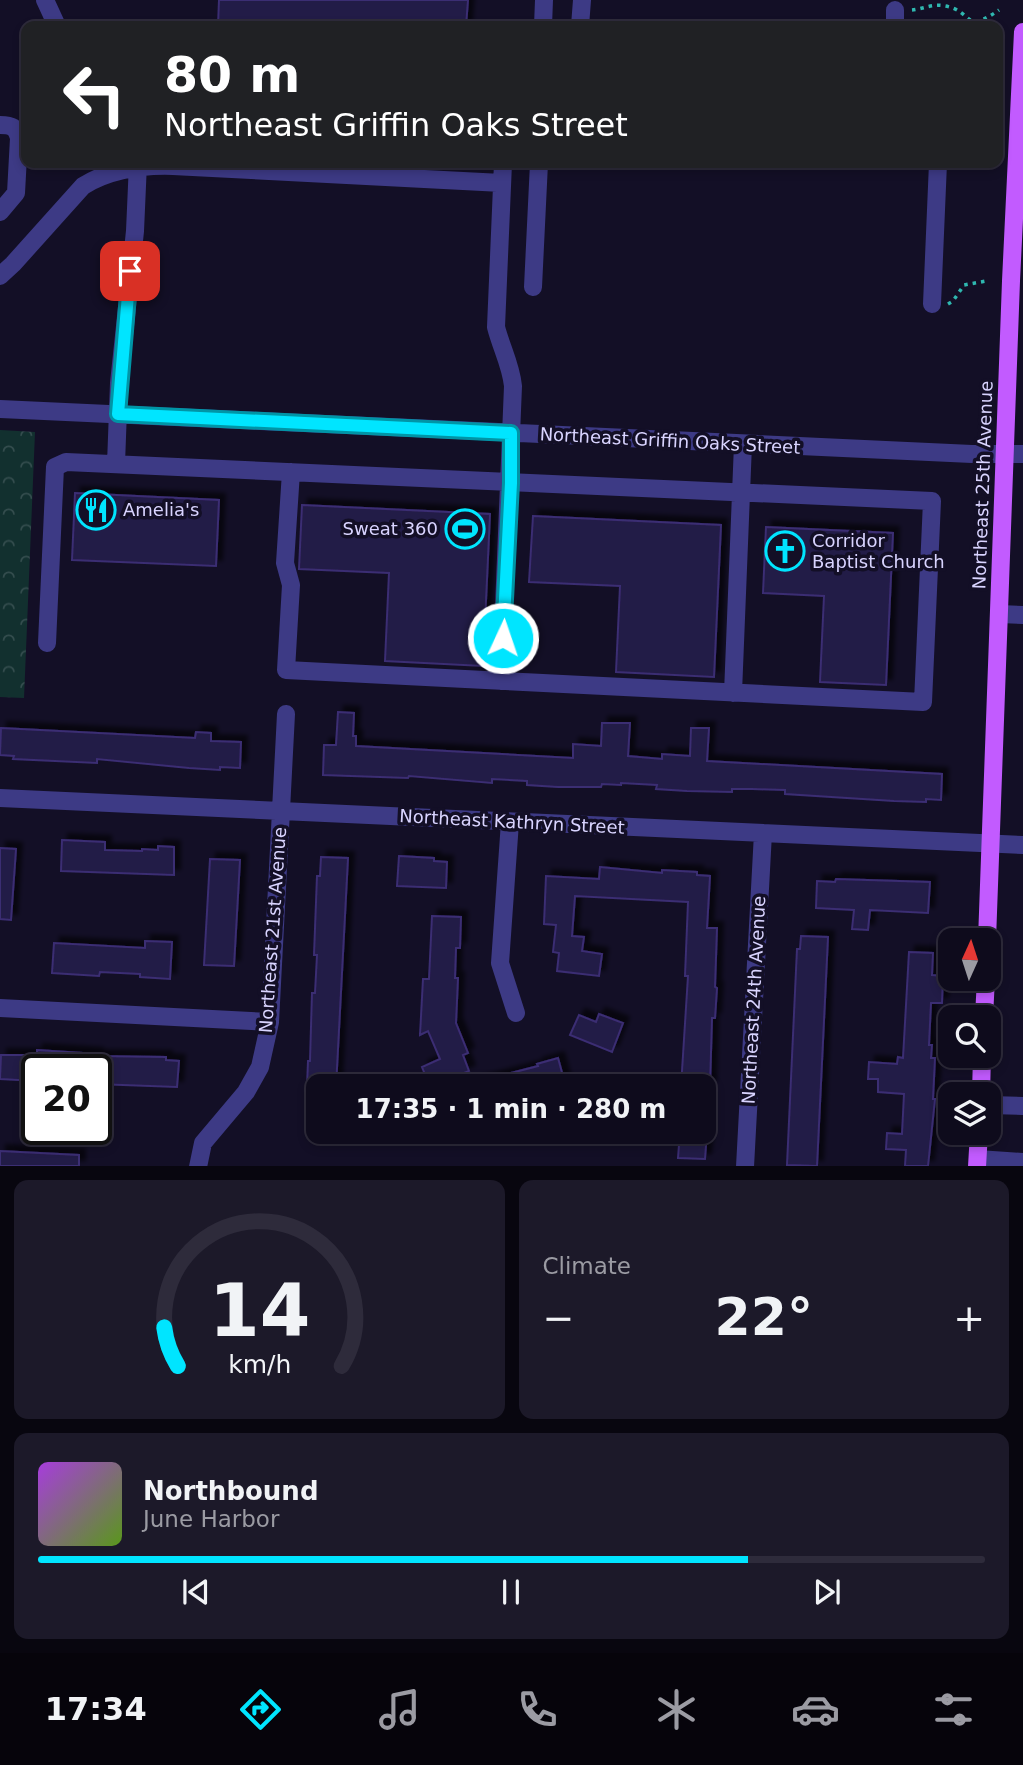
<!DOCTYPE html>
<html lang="en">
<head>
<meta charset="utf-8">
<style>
	:root { --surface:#0e0b1c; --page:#1c1929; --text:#f1f3f6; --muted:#9b9ba3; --line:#2e2b3b; --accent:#00e5ff }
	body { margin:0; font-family:"DejaVu Sans",sans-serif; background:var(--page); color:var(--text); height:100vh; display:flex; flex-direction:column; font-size:26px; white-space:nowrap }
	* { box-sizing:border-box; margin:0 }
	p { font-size:23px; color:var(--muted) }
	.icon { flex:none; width:38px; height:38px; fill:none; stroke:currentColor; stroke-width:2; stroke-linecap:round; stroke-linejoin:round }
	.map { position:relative; height:1166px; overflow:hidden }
	.drawer { display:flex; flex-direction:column; gap:14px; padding:14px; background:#08060f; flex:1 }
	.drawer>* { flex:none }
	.banner { position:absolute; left:21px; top:21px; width:982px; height:147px; border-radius:14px; box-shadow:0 4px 10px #0003,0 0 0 2px var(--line); background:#202124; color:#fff; overflow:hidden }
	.needle { width:46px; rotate:3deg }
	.controls { position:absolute; left:938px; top:928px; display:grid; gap:14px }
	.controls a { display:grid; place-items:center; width:63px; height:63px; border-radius:14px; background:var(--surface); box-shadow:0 4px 10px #0003,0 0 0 2px var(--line); font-size:35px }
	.speed { position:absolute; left:21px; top:1054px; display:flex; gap:14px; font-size:35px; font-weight:700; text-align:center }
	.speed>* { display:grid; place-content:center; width:91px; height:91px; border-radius:50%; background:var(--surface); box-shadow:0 4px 10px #0003,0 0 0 2px var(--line); line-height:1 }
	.speed .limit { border:4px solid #111; border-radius:10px; background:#fff; color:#111 }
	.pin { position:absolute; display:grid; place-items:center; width:60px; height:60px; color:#fff; margin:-30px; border-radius:14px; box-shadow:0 4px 10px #0006 }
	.me { position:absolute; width:77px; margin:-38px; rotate:3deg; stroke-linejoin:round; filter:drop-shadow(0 0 5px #0008) }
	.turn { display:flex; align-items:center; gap:24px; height:147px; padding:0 28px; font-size:32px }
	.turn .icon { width:91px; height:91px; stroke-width:2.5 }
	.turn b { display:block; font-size:49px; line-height:60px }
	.big { font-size:52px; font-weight:700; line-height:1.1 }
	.drawer .card { flex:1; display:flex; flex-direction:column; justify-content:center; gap:10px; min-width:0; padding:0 24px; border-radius:14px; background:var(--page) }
	.drawer .dial { align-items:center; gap:0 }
	.dial svg { height:182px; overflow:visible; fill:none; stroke:var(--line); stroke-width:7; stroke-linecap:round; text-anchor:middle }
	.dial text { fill:var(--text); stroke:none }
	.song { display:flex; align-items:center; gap:21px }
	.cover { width:84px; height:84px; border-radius:10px; background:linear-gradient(135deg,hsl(280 70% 55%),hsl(90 70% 35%)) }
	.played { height:7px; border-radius:4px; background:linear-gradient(90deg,var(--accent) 75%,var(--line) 75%) }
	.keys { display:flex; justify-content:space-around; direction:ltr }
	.heat { display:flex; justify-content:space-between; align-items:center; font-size:38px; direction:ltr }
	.drawer .tiles { flex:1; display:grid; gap:14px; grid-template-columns:1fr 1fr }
	.card:last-child { grid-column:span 2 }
	.trip { position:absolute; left:306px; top:1074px; width:410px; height:70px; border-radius:14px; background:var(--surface); box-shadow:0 4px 10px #0003,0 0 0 2px var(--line); font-weight:700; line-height:70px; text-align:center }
	.dock { display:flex; height:112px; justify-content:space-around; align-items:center; background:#06040b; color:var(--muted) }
	.dock .icon { width:49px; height:49px }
	.dock .selected { color:var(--accent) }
	.dock b { font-size:32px; color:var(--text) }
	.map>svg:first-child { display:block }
	.park { fill:url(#park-crowns) }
	.building { fill:#241b47; stroke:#3b2d73; stroke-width:2; filter:url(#shadow) }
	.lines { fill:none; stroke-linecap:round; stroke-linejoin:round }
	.path { stroke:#2fb8b0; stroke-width:3.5; stroke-dasharray:3.5 5; stroke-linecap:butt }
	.minor { stroke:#3d3a85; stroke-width:18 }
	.major { stroke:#c25bff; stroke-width:18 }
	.route-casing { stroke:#0095a6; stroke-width:18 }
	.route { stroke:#00e5ff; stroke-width:12 }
	.labels { text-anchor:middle; stroke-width:7; stroke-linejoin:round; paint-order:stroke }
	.street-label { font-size:18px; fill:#d9d4ff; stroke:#130f26 }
	.poi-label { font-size:18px; fill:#d9d4ff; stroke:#130f26; text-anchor:start }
</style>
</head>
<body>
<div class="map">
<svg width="1023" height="1167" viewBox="0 0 1023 1167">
	<defs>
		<pattern id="park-crowns" width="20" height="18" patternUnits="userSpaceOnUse" patternTransform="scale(1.75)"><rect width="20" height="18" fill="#12302f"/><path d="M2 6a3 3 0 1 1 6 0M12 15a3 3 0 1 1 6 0" fill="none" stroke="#344d4e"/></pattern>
		<filter id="shadow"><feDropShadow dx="6" dy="-6" stdDeviation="2" flood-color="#0009"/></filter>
	</defs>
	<rect width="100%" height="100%" fill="#130f26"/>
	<path class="park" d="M0 430 35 432 24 698 0 697Z"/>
	<path class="building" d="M219 0H468L466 26H218Z
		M75 493 219 500 216 566 72 560Z
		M302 505 490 514 483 666 385 661 389 573 299 569Z
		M533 516 721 525 714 677 616 672 620 586 529 582Z
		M766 527 893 533 886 685 820 682 824 596 763 593Z
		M338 712 354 713 353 736H356V746L573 758V744L601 746 602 723H630L628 756 662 759V754L690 756 691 728H709L707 761 942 774 941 800 926 799V802L894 801 785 794V790L752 789H732V792L687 791 656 789 657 785 621 783V785L602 784 601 787H558L527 785V781L492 779V783L409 776 408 778 323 775 324 745H336Z
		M1 728 195 738 196 732 211 733V741L241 742 240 768 220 767V770L189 768 97 759V763L13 759 14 756 0 755Z
		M62 840 105 842V850L142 851V849L158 850V846L174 847V875L61 871Z
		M0 848 16 849 11 920 0 919Z
		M399 856 434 858V861L447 862 446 888 397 886Z
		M321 857 348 858 336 1087H307L308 1061H310L312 993H315L317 955H314L317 876H320Z
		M210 859 240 860 234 966 204 965Z
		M600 867 662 873V870L697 872V875L710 876 707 928H717L715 987 717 988 715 1018H712L710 1087H681L688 976H685L688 902 575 896 572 936 584 937 582 951 602 954 599 976 557 971 559 953 553 952 556 925 544 924 546 876 599 879Z
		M836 879 930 882 928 913 870 910 868 930 852 929 854 910 816 908 817 881 835 882Z
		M432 916 461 917 460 948H456L455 978H458L456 1023 468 1053 463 1055 469 1071 430 1087 422 1067 440 1059 428 1031 420 1035 423 979H429Z
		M801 936 828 937 817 1166 787 1165 797 949H800Z
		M145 941 172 942 170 979 140 977V974L100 972 99 976 52 973 54 943 145 948Z
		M909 952 933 953 932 975 943 976 942 1003H931L929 1045H932L931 1058H935L933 1099H935L928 1166H905L906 1150 886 1149 887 1133 902 1134 904 1094 878 1092V1079H868L869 1062 897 1064 898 1057 903 1058Z
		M599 1014 623 1023 612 1052 570 1035 579 1015 596 1022Z
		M37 1050 97 1054 96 1056 166 1057V1060L179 1061 177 1087 96 1084V1069H37V1081L0 1079 1 1055H37Z
		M558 1058 566 1087H476V1082L538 1066 537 1064Z
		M680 1132H707L705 1159 678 1158Z
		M0 1151 79 1155V1166H0Z"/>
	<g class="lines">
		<path class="path" d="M912 10C923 9 934 3 945 6 974 11 963 35 999 10
			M948 304 953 301 964 285 986 281"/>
		<path class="minor" d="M45 0 57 26
			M543 26 544 0
			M580 26 582 0
			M895 26V10
			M0 125C12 125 16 127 19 138L16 193 0 212
			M0 276 13 264 83 186C109 170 142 165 173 166L502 183
			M533 287 539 163
			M932 304 938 163
			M0 409 972 454H1023
			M116 464 119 383 135 231 138 163
			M999 614 1023 615
			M47 643 55 467 66 462 932 501 923 702 286 670 291 585 285 563 291 472
			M501 681 513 386C511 365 501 347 496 327L503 163
			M733 693 743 444
			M0 798 1023 845
			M510 822 500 963 516 1013
			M0 1008 270 1022
			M989 1105 1023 1106
			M978 1159 1023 1162
			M198 1167 203 1143 246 1092 260 1067 270 1022 286 714
			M745 1167 763 833"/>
		<path class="major" d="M987 940 1011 281 1023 32
			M984 1017 986 978
			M981 1094 982 1055
			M977 1167 979 1132"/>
	</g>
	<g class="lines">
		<g class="route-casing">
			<path id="route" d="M130 271 118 414 511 433V483L503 638"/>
		</g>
		<use href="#route" class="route"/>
	</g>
	<defs>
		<g id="restaurant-ring" transform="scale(2.0125)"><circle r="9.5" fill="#130f26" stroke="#00e5ff" stroke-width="1.5"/><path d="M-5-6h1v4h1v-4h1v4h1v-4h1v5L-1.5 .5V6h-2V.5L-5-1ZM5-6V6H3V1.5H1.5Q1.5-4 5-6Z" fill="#00e5ff"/></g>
		<g id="stadium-ring" transform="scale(2.0125)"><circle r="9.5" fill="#130f26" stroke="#00e5ff" stroke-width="1.5"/><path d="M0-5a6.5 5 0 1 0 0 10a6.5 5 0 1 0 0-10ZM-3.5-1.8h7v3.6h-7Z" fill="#00e5ff"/></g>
		<g id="church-ring" transform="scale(2.0125)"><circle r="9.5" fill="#130f26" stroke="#00e5ff" stroke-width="1.5"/><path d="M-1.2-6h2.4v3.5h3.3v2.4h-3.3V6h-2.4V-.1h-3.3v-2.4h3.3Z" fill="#00e5ff"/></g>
	</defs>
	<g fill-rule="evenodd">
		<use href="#restaurant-ring" x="96" y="510"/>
		<use href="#stadium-ring" x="465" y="529"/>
		<use href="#church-ring" x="785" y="551"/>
	</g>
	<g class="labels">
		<g class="street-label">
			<text transform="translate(670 441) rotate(3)" y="6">Northeast Griffin Oaks Street</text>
			<text transform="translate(983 485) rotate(-88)" y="6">Northeast 25th Avenue</text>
			<text transform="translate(512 822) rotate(3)" y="6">Northeast Kathryn Street</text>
			<text transform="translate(273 930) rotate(-86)" y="6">Northeast 21st Avenue</text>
			<text transform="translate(754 1000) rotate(-87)" y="6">Northeast 24th Avenue</text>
		</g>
		<g class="poi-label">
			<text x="123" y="516">Amelia's</text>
			<text x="438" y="535" text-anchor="end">Sweat 360</text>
			<text x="812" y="547">Corridor<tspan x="812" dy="21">Baptist Church</tspan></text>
		</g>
	</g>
</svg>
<div class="controls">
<a><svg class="needle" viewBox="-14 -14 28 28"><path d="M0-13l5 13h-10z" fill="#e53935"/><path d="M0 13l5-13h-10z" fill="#9b9ba3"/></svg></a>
<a><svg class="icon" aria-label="search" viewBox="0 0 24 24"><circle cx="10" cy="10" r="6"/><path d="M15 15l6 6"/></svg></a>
<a><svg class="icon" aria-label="layers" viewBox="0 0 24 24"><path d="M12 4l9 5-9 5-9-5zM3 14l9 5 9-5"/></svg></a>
</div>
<div class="speed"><div class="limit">20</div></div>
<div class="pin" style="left:130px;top:271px;background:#d93025"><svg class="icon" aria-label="arrive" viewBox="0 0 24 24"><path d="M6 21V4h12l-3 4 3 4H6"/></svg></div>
<svg class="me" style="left:503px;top:638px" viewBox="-20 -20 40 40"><circle r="17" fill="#00e5ff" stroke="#fff" stroke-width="3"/><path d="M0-11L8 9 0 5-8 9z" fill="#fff"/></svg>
<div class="trip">17:35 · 1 min · 280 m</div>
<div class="banner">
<div class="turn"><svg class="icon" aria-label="left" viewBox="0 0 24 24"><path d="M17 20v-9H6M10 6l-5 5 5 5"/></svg><div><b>80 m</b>Northeast Griffin Oaks Street</div></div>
</div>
</div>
<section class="drawer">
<div class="tiles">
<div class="card dial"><svg viewBox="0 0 100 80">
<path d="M14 69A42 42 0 1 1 86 69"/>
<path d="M14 69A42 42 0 0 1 8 52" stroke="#00e5ff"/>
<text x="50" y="56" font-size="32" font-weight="700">14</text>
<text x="50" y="72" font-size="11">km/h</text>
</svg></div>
<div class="card"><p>Climate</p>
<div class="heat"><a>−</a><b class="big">22°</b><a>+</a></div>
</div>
<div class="card">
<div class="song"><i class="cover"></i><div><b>Northbound</b><p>June Harbor</p></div></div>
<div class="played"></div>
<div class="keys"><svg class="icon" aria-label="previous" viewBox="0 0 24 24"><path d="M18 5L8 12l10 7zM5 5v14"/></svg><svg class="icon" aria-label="pause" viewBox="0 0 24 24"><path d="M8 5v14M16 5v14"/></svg><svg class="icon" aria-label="next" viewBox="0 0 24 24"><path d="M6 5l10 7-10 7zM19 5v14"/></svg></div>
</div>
</div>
</section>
<nav class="dock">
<b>17:34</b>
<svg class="icon selected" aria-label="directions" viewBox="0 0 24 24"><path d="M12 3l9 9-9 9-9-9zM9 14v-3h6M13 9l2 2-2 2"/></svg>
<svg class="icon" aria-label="music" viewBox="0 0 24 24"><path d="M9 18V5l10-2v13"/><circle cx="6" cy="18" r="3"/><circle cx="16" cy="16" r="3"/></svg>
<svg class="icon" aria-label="phone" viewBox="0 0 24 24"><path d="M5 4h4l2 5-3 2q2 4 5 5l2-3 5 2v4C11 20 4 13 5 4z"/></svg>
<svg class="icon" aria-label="climate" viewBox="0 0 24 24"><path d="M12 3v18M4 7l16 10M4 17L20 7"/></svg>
<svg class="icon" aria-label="car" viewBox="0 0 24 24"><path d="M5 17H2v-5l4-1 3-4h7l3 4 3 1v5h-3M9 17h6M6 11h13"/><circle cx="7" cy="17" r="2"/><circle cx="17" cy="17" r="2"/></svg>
<svg class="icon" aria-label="filters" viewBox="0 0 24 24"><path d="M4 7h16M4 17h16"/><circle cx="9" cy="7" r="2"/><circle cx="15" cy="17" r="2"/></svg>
</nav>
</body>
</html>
